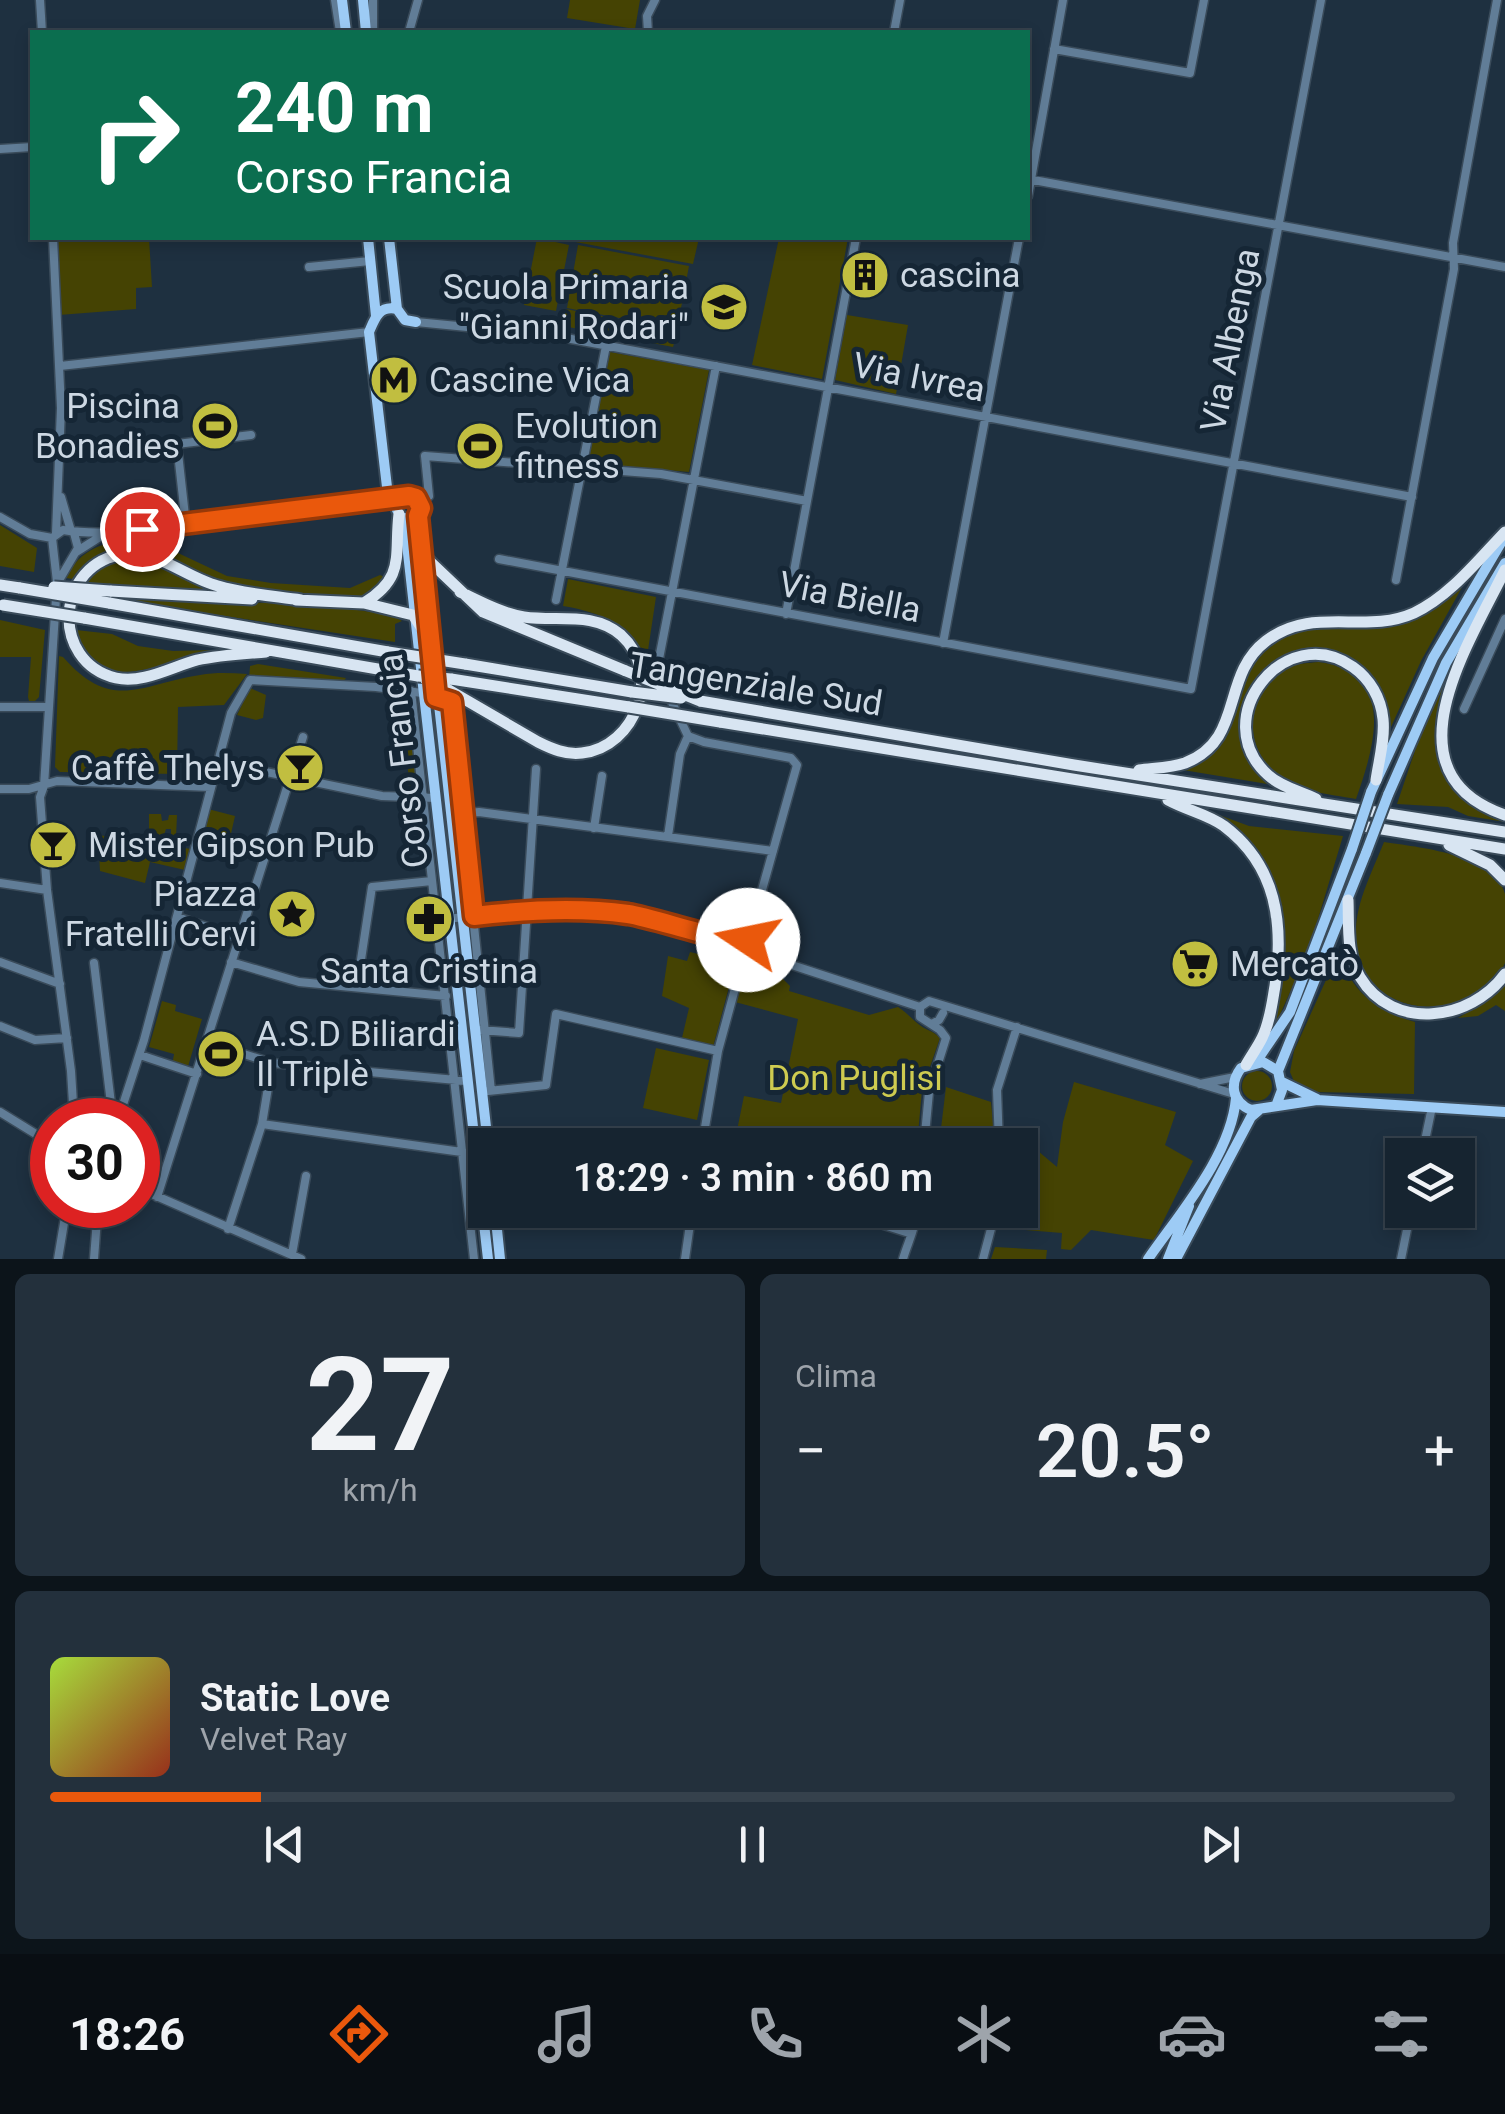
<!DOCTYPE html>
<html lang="it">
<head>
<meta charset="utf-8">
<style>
	:root { --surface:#162430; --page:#23303c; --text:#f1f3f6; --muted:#9ea4ab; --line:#35414c; --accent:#ea580c }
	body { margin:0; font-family:Roboto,sans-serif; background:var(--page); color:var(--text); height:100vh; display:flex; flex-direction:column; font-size:38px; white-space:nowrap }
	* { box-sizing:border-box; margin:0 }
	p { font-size:32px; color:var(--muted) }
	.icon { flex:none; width:55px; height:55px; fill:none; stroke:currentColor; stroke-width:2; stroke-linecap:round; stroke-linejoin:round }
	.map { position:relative; height:1259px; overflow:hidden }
	.sheet { display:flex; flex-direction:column; gap:15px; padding:15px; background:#0c141a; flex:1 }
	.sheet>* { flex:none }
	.hud { position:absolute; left:30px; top:30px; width:1000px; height:210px; border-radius:0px; box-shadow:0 5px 15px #0003,0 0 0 2px var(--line); background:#0b6e4f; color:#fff; overflow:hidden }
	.tools { position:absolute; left:1385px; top:1138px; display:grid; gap:20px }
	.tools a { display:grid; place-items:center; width:90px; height:90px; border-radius:0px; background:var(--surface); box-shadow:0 5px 15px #0003,0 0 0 2px var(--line); font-size:50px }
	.speed { position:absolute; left:30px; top:1098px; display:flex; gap:20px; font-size:50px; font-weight:700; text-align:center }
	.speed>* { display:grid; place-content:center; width:130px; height:130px; border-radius:50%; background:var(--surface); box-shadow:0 5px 15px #0003,0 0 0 2px var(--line); line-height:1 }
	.speed .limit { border:15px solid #d22; background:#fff; color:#111 }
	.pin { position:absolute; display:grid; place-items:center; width:85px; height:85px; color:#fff; margin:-42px; border:5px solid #fff; border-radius:50%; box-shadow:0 2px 10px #0007 }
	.me { position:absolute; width:110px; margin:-55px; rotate:281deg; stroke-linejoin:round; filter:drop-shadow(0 0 8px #0008) }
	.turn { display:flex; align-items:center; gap:35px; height:210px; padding:0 40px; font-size:45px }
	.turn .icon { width:130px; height:130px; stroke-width:2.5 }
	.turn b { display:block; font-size:70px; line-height:85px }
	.big { font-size:75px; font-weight:600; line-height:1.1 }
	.sheet .widget { flex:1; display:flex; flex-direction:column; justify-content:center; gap:15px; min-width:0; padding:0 35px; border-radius:15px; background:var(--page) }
	.sheet .dial { align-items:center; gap:0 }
	.dial b { font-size:130px; line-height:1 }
	.song { display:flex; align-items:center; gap:30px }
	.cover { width:120px; height:120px; border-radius:15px; background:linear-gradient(135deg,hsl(80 70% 55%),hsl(10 70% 35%)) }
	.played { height:10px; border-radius:5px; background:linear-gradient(90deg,var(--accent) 15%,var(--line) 15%) }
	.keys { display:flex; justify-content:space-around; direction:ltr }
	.heat { display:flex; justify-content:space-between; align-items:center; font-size:55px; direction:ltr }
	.sheet .tiles { flex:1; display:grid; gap:15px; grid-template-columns:1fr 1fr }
	.widget:last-child { grid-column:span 2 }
	.trip { position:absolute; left:468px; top:1128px; width:570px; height:100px; border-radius:0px; background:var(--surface); box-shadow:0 5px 15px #0003,0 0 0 2px var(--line); font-weight:600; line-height:100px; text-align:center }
	.dock { display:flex; height:160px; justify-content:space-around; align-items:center; background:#090e13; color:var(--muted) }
	.dock .icon { width:70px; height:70px }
	.dock .active { color:var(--accent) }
	.dock b { font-size:45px; color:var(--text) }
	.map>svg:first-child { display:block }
	.green { fill:#454303 }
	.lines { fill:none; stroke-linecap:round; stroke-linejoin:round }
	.minor-casing { stroke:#3a4b5a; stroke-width:11 }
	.major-casing { stroke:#3a4b5a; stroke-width:14 }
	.highway-casing { stroke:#3a4b5a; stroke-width:15 }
	.minor { stroke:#617d97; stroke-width:8 }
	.major { stroke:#9dcbf5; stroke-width:10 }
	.highway { stroke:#d8e5f2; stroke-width:11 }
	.major-bridge-casing { stroke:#3a4b5a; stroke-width:14; stroke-linecap:butt }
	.highway-bridge-casing { stroke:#3a4b5a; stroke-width:15; stroke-linecap:butt }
	.major-bridge { stroke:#9dcbf5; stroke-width:10 }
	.highway-bridge { stroke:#d8e5f2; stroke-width:11 }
	.route-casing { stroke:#983908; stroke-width:25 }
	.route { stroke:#ea580c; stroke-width:18 }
	.labels { text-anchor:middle; stroke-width:10; stroke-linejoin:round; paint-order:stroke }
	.poi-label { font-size:35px; fill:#cdd8e3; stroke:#152635; text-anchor:start }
	.street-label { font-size:35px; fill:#cdd8e3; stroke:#152635 }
	.park-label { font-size:35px; fill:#cecb50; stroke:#152635 }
</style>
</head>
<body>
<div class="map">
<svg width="1505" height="1259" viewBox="0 0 1505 1259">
	<rect width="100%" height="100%" fill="#1e3040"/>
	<path class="green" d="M570 0H640L635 29 567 18Z
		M56 238H149L152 287 136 288V309L59 315Z
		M537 238 569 245 556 311 524 305Z
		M571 238H699L693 264 570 241Z
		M779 238H848L822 379 752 365Z
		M578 245 689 266 677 329 567 308Z
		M566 309 677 331 673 347 563 326Z
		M847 315 908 325 896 394 835 380Z
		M610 352 709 370 689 472 588 463Z
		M0 525 37 548 34 572 0 566Z
		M137 539 161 545 227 576 271 583 350 588 380 575 387 578 367 596 352 601 245 589 122 549 88 564 73 579 66 578C79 549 107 540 137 539Z
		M123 559 156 565 213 592 97 585 84 582 107 564Z
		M568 579 656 597 647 657C622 623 604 613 563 606Z
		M1465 582 1421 661 1386 738C1386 720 1383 711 1374 695 1370 686 1366 674 1360 667 1326 631 1243 665 1242 715 1242 731 1265 768 1273 785L1183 770C1255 740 1220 684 1273 645 1307 619 1358 620 1399 615 1408 613 1420 613 1429 610 1443 605 1454 590 1465 582Z
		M130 598C176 601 375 602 402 621L395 624V642L133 602 129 601Z
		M0 620 45 630 39 697 35 701H29L28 697 31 657H0Z
		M76 630 112 634 138 646 173 651 213 650C203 654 192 655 182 659 140 672 91 690 76 630Z
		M1462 647C1440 702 1414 758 1472 803 1482 811 1496 815 1505 822L1468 816 1448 807 1397 804 1426 718Z
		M59 656 63 657C112 713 141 684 200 675 216 672 231 673 247 674L224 705 178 707 177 774 60 772 55 767Z
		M1319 662C1398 673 1374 748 1356 799 1328 794 1297 792 1275 772 1241 744 1246 686 1288 667 1298 663 1309 663 1319 662Z
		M258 664 346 678 343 682 249 679 250 666Z
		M250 688 266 695 263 718 256 720 237 715Z
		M400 692H408L418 789 410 790Z
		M208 809 235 816 230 838 203 832Z
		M1214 813 1249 826 1343 836 1308 952 1274 1028 1272 1026 1284 945 1277 893Z
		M149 814H161L162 821 168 820 169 815H177L176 837 171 836V829H166L164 835 149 834Z
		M98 835 191 849 185 870 150 862 145 883 100 871Z
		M1384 842C1416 847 1496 854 1505 894 1505 903 1505 915 1505 924 1505 935 1505 952 1505 963 1502 971 1492 981 1485 986 1434 1029 1351 1003 1356 929 1357 900 1373 870 1384 842Z
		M456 931 485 1165V1185L459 960Z
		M1340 949C1346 989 1378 1012 1415 1022L1414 1094 1314 1092 1296 1086 1290 1072 1294 1051Z
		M690 952 732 962 733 972 713 1047 682 1038 689 1008 662 996 668 956 687 961Z
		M760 964H768L790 986 789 991 869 1015 898 1007C908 1013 912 1020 921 1026 928 1031 934 1031 940 1038L922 1090 917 1145H734L744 1096 781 1103 798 1019 735 1002 744 974Z
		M1505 982V1011L1496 1005 1478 1016 1458 1018 1478 1006Z
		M162 1001 176 1005 175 1011 202 1019 187 1070 172 1066 174 1054 149 1047Z
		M656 1048 709 1060 697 1120 643 1108Z
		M1242 1086a15 15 0 1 1 30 0a15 15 0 1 1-30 0Z
		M1074 1082 1176 1112 1165 1145 1193 1161 1154 1240 1091 1230 1071 1250 1061 1249 1062 1233 1002 1228 1005 1210H1020V1145H1007V1141L1025 1140 1057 1167 1063 1122Z
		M946 1087 991 1102 995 1145H939Z
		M995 1247 1047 1250 1046 1259H991Z"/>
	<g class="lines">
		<g class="minor-casing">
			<path id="minor" d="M40 0 42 32
				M335 0 340 32
				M373 0V32
				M409 32 418 0
				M648 32 647 16 655 0
				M894 32 900 0
				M1054 49 1190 73 1204 0
				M0 149 32 147
				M1028 179 1505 267
				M1028 196 1063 0
				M53 238 61 408 56 533
				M309 267 370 261
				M416 322 550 335 1412 497
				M60 366 369 332
				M61 497 71 531
				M415 498 429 496 425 456 661 474 807 501
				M0 517 30 534 52 538
				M186 525 177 444 251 435
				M76 552 106 533
				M499 559 1191 689 1321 0
				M1396 580 1454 269 1453 243 1497 0
				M58 582 78 548 74 533
				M556 600 606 346
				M786 614 856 238
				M943 643 1019 238
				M411 691 474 1259
				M438 697 451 702 491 1091
				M0 707H47
				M1464 709 1505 619
				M688 736 659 675 658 664 716 366
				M688 736 704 742 791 758 797 765 748 940
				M218 762 382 796 436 798
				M0 789H29L57 781 211 787
				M460 814 479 812 773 851
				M594 828 602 776
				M668 836 680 754 688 736
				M0 883 47 890
				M177 917 240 938
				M445 919C483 915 521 910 560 910 622 910 681 925 741 941
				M734 952a12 12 0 1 1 24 0a12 12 0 1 1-24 0Z
				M758 954 920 1007
				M0 962 60 984
				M231 962 299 982 446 996
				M94 963 113 1120
				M357 986 372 887 432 881
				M932 1024 939 1020 943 1013
				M0 1026 35 1040 67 1038
				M480 1030 519 1033 536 769
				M206 1042 272 1063 467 1081
				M140 1055 197 1074
				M1200 1084 1235 1077
				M488 1091 546 1085 556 1014 718 1051
				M0 1112 52 1144
				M74 1120 71 1071 47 890 40 797 44 786 57 582 52 538 63 530C106 537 157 528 201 523 266 515 330 508 394 499
				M118 1120 144 1040 231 713 250 680 376 687 422 693
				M262 1124 476 1154
				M702 1145 718 1051 742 963
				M924 1145 929 1092 946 1038 940 1030 920 1017V1007L929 1001 1234 1094
				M999 1145 997 1090 1017 1027
				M1422 1155 1432 1107
				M138 1188 301 1259
				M157 1197 303 737
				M836 1210 909 1233
				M228 1229 262 1124 272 1063
				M292 1254 306 1176
				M58 1259 67 1205
				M94 1259 98 1205
				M685 1259 692 1210
				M903 1259C908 1242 916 1227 917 1210
				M983 1259 996 1210
				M1401 1259 1411 1210"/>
		</g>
		<g class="major-casing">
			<path id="major" d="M342 0 346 32
				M363 0 366 32
				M368 238 376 316
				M389 238 397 309
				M397 309 405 320 416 322
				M396 506 387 487 369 332C375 318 379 305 397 309
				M397 510 399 502 406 496 415 498 421 506 418 516 488 1145
				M404 518 488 1259
				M1371 792 1433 658 1502 541
				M1388 795 1446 663 1505 563
				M1256 1062 1290 1012 1352 849
				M1278 1071 1366 853
				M1282 1082 1317 1099
				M1276 1106 1282 1090 1278 1071 1263 1062 1241 1068C1229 1084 1232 1102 1251 1110L1317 1100 1505 1112
				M495 1210 500 1259
				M1148 1259C1180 1213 1231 1155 1236 1098
				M1168 1259 1189 1206
				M1176 1259 1251 1117 1258 1111"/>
		</g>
		<g class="highway-casing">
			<path id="highway" d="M423 555 483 612 626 671
				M1505 570C1469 644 1383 773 1505 815
				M0 585 20 588
				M110 591 252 599
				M296 600 364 603 413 615 431 642
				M109 603 388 652
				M364 603C406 577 394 556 399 514
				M84 618 418 676
				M266 652C243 654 220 655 197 660 171 667 143 684 116 678 49 662 55 562 125 554 157 550 187 578 218 586 244 594 274 596 301 600
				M465 664 632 692
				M451 679 629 707
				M447 689 538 742C552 749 566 755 582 753 636 747 663 673 621 635 593 611 557 622 524 617 501 613 481 602 460 592
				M700 701 1074 765 1505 832
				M720 722 1505 849
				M1139 770C1154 768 1171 768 1185 763 1245 740 1220 676 1266 641 1313 605 1365 635 1414 613 1450 596 1478 560 1505 532
				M1316 799C1300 791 1281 787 1268 775 1206 719 1285 619 1353 667 1370 679 1381 698 1383 719 1385 739 1379 760 1376 780
				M1168 800C1186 810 1207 814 1224 826 1277 866 1284 924 1275 986 1272 1003 1270 1022 1262 1038 1257 1048 1251 1056 1246 1065
				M1449 845 1490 865 1505 880
				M1348 900C1349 926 1346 954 1360 977 1393 1032 1471 1021 1505 974"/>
		</g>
		<use href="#minor" class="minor"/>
		<use href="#major" class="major"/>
		<use href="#highway" class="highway"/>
		<g class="major-bridge-casing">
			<path id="major-bridge" d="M1352 849 1371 792
				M1366 853 1388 795"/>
		</g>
		<g class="highway-bridge-casing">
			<path id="highway-bridge" d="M54 587 110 591
				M20 588 109 603
				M3 605 84 618
				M388 652 465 664
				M626 671 700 701
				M418 676 451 679
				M426 680 447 689
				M632 692 681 698
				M629 707 720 722"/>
		</g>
		<use href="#major-bridge" class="major-bridge"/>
		<use href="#highway-bridge" class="highway-bridge"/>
	</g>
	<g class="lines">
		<g class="route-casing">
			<path id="route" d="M142 529 409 496 416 498 421 508 418 516 436 697 452 702 474 916C525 910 577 907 628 914 659 919 723 943 748 940"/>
		</g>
		<use href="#route" class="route"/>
	</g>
	<defs>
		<g id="building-disc" transform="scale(2.5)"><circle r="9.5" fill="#c1be40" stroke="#152635"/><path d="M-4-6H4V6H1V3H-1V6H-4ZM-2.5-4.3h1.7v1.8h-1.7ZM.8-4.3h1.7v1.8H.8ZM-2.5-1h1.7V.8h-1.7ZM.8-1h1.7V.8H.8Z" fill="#111"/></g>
		<g id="school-disc" transform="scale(2.5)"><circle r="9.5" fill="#c1be40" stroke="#152635"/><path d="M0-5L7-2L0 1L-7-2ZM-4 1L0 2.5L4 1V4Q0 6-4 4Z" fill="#111"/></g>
		<g id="metro-disc" transform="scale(2.5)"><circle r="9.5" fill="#c1be40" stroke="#152635"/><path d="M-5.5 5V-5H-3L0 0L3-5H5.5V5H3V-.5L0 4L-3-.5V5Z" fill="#111"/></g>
		<g id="stadium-disc" transform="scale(2.5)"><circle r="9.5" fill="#c1be40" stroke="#152635"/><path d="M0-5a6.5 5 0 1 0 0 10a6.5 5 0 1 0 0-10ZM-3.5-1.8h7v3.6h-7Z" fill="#111"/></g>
		<g id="bar-disc" transform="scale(2.5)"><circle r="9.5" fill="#c1be40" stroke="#152635"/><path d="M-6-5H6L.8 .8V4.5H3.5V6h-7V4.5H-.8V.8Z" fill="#111"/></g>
		<g id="sight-disc" transform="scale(2.5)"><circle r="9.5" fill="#c1be40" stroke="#152635"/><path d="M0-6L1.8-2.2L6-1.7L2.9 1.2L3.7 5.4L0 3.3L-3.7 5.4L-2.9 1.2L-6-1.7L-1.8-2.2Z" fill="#111"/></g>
		<g id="pharmacy-disc" transform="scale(2.5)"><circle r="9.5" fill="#c1be40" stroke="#152635"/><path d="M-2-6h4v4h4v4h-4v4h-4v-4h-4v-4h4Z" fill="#111"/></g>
		<g id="supermarket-disc" transform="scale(2.5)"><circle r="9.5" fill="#c1be40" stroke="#152635"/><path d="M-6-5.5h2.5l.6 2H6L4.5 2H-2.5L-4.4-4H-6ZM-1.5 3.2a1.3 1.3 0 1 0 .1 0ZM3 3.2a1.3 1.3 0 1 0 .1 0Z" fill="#111"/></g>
	</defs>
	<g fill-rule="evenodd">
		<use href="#building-disc" x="865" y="275"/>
		<use href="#school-disc" x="724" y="307"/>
		<use href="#metro-disc" x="394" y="380"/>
		<use href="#stadium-disc" x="215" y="426"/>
		<use href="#stadium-disc" x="480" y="446"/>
		<use href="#bar-disc" x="300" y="768"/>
		<use href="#bar-disc" x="53" y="845"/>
		<use href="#sight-disc" x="292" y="914"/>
		<use href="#pharmacy-disc" x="429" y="919"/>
		<use href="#supermarket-disc" x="1195" y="964"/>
		<use href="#stadium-disc" x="221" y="1054"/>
	</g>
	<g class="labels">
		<g class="poi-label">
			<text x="900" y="287">cascina</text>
			<text x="689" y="299" text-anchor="end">Scuola Primaria<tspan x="689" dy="40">"Gianni Rodari"</tspan></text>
			<text x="429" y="392">Cascine Vica</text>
			<text x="180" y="418" text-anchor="end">Piscina<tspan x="180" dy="40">Bonadies</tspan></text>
			<text x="515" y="438">Evolution<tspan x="515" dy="40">fitness</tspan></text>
			<text x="265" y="780" text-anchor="end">Caffè Thelys</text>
			<text x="88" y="857">Mister Gipson Pub</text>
			<text x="257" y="906" text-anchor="end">Piazza<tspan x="257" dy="40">Fratelli Cervi</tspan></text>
			<text x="1230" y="976">Mercatò</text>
			<text x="429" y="983" text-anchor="middle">Santa Cristina</text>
			<text x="256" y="1046">A.S.D Biliardi<tspan x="256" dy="40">Il Triplè</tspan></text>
		</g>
		<g class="street-label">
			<text transform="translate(1230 340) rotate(-79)" y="12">Via Albenga</text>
			<text transform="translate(919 377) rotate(11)" y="12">Via Ivrea</text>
			<text transform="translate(850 597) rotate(11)" y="12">Via Biella</text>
			<text transform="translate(756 684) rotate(9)" y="12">Tangenziale Sud</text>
			<text transform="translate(403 761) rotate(-97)" y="12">Corso Francia</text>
		</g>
		<g class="park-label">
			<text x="855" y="1090">Don Puglisi</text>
		</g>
	</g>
</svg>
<div class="tools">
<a><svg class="icon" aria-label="layers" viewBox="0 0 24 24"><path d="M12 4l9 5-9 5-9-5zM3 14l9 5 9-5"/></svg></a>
</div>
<div class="speed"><div class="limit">30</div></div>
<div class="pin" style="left:142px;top:529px;background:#d93025"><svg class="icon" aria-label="arrive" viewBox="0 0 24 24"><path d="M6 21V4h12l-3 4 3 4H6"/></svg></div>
<svg class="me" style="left:748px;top:940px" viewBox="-20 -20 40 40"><circle r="19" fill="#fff"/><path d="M0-13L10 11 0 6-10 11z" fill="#ea580c"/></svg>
<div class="trip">18:29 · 3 min · 860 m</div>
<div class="hud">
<div class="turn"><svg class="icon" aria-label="right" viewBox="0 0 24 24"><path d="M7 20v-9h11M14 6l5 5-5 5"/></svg><div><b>240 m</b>Corso Francia</div></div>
</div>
</div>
<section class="sheet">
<div class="tiles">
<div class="widget dial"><b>27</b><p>km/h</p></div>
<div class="widget"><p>Clima</p>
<div class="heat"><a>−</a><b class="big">20.5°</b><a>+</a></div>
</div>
<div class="widget">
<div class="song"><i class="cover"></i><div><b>Static Love</b><p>Velvet Ray</p></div></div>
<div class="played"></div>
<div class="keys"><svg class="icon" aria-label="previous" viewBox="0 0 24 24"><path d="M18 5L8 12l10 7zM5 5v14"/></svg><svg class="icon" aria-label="pause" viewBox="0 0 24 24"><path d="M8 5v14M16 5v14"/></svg><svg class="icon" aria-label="next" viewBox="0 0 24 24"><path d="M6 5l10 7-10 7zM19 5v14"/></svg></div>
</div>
</div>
</section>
<nav class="dock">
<b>18:26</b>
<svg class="icon active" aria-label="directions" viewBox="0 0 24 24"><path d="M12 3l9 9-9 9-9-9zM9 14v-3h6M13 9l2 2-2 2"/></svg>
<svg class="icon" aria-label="music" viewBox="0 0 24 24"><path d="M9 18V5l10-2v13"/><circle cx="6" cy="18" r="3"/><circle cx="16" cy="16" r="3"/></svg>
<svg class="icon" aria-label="phone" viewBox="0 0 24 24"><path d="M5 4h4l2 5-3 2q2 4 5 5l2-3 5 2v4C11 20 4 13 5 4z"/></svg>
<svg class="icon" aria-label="climate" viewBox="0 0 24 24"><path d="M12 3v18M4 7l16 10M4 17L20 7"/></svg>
<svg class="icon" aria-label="car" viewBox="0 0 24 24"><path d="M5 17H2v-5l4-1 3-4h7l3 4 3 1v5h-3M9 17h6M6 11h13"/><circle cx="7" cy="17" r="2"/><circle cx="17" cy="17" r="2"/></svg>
<svg class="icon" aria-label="filters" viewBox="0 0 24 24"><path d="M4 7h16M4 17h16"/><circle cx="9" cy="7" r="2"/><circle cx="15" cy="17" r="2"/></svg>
</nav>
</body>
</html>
